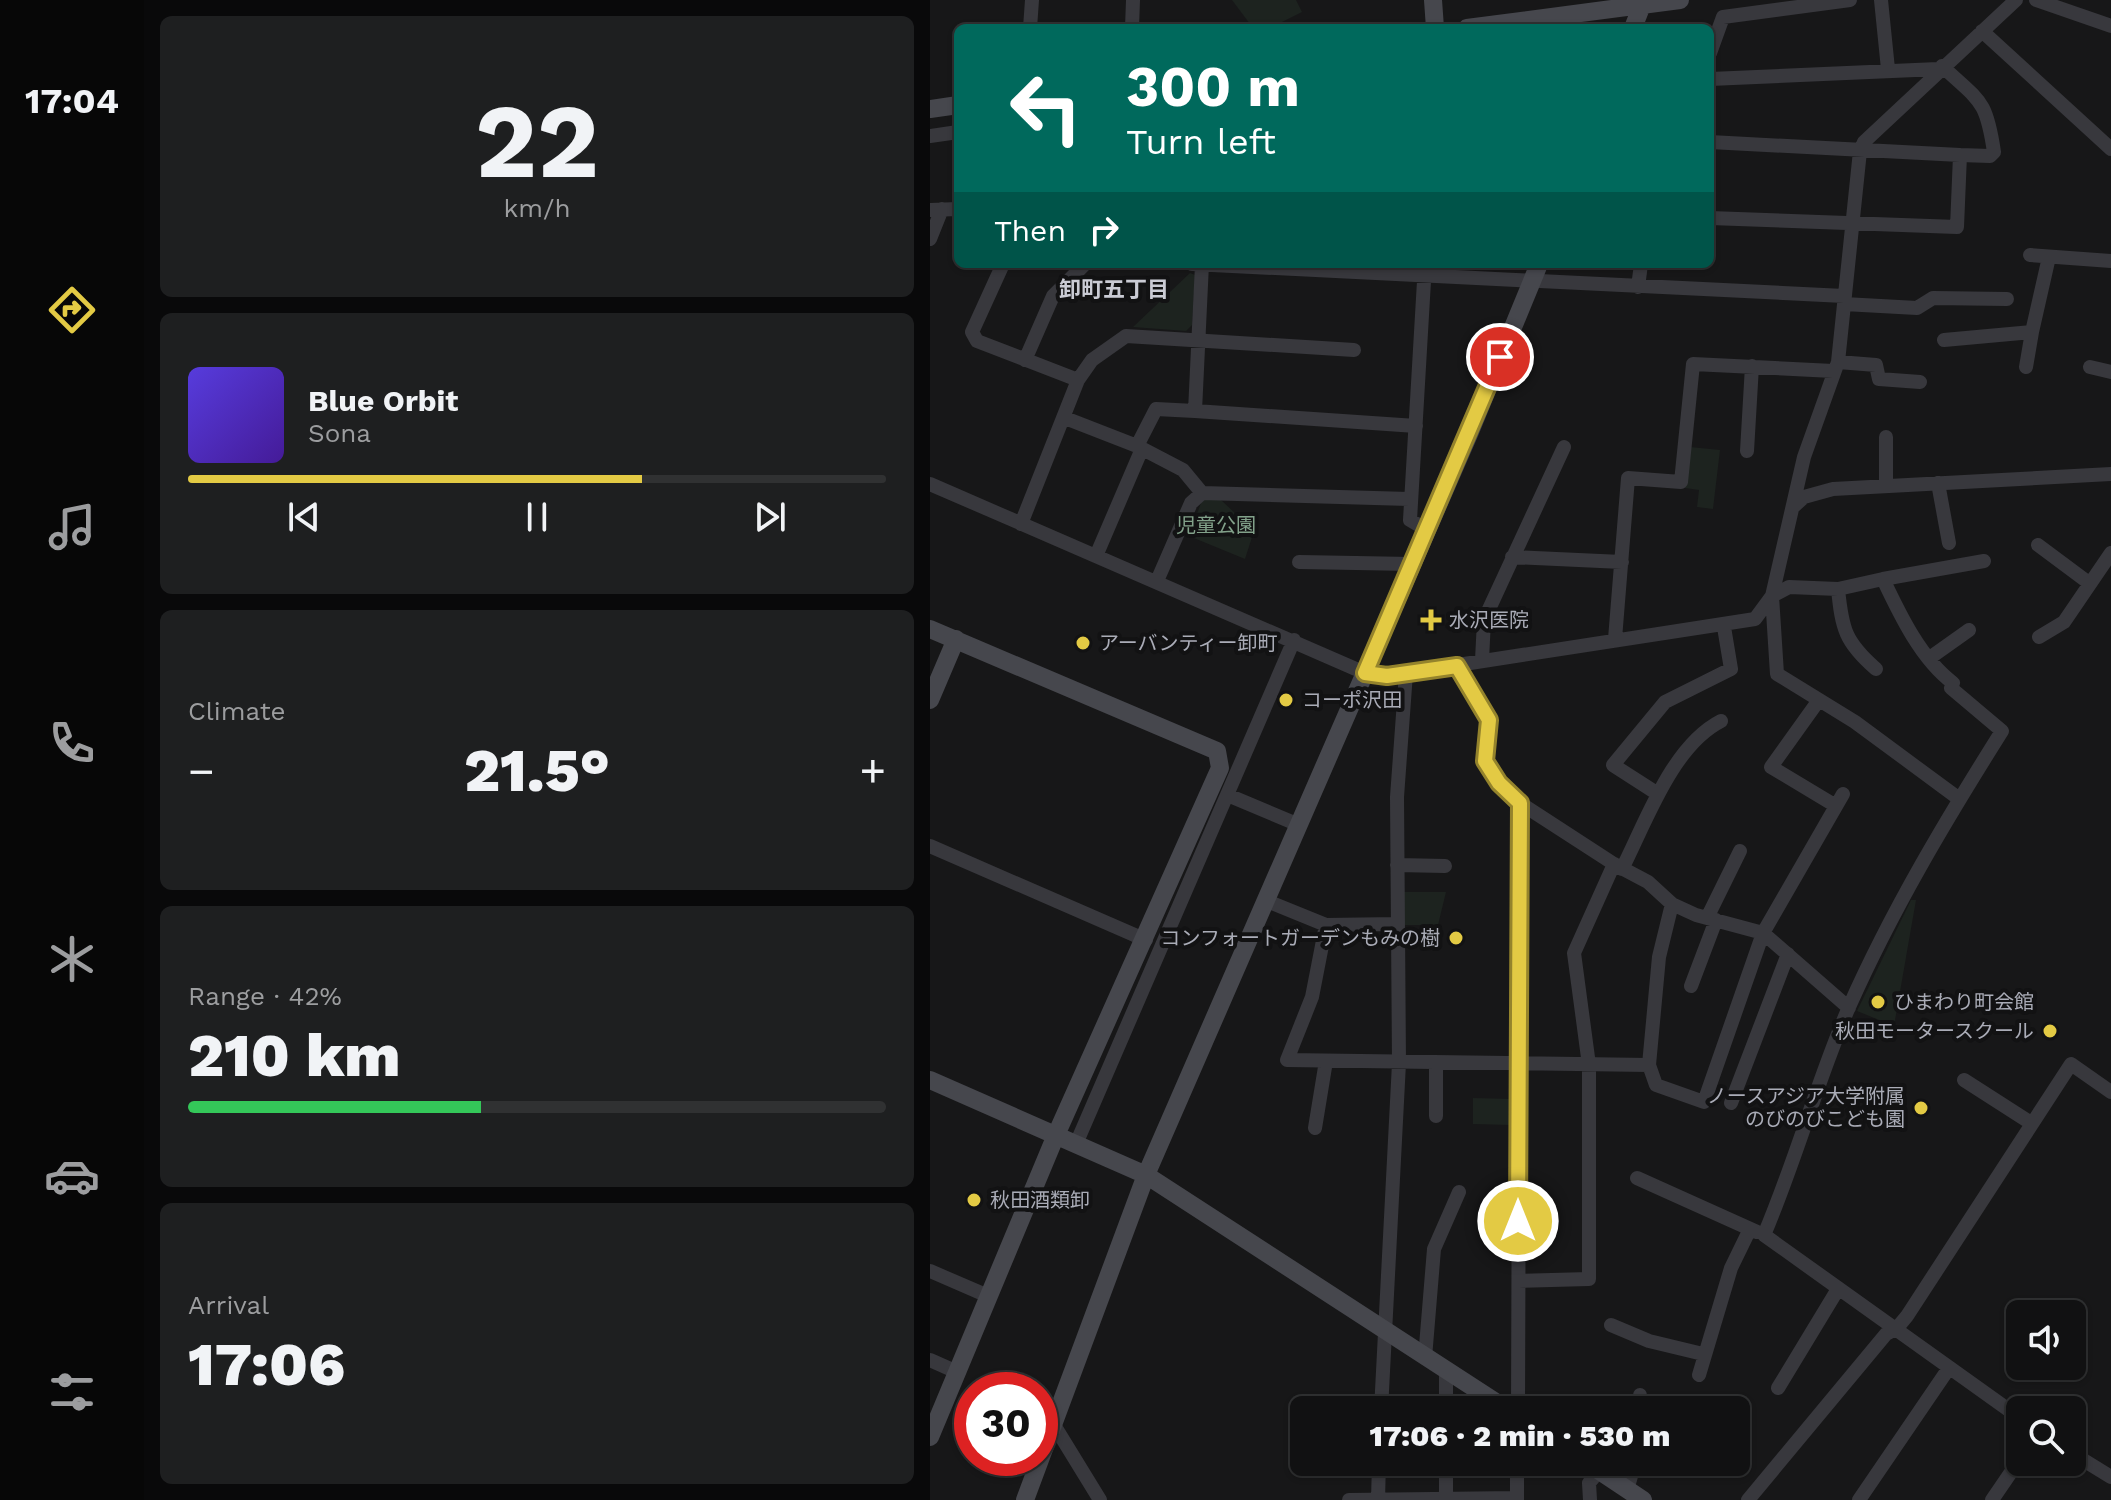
<!DOCTYPE html>
<html lang="en">
<head>
<meta charset="utf-8">
<style>
	:root { --surface:#111112; --page:#1e1f20; --text:#f1f3f6; --muted:#9c9d9f; --line:#303132; --accent:#e3ca44 }
	body { margin:0; font-family:"Work Sans","Noto Sans JP",sans-serif; background:var(--page); color:var(--text); height:100vh; display:flex; flex-direction:column; font-size:30px; white-space:nowrap }
	* { box-sizing:border-box; margin:0 }
	p { font-size:26px; color:var(--muted) }
	.icon { flex:none; width:44px; height:44px; fill:none; stroke:currentColor; stroke-width:2; stroke-linecap:round; stroke-linejoin:round }
	.map { position:relative; flex:1; overflow:hidden }
	.panel { display:flex; flex-direction:column; gap:16px; padding:16px; background:#09090a; width:786px }
	.panel>* { flex:none }
	.hud { position:absolute; left:24px; top:24px; width:760px; height:244px; border-radius:12px; box-shadow:0 2px 6px #0004,0 0 0 2px var(--line); background:#00695c; color:#fff; overflow:hidden }
	.controls { position:absolute; left:1076px; top:1300px; display:grid; gap:16px }
	.controls a { display:grid; place-items:center; width:80px; height:80px; border-radius:12px; background:var(--surface); box-shadow:0 2px 6px #0004,0 0 0 2px var(--line); font-size:40px }
	.speed { position:absolute; left:24px; top:1372px; display:flex; gap:16px; font-size:40px; font-weight:700; text-align:center }
	.speed>* { display:grid; place-content:center; width:104px; height:104px; border-radius:50%; background:var(--surface); box-shadow:0 2px 6px #0004,0 0 0 2px var(--line); line-height:1 }
	.speed .limit { border:12px solid #d22; background:#fff; color:#111 }
	.pin { position:absolute; display:grid; place-items:center; width:68px; height:68px; color:#fff; margin:-34px; border:4px solid #fff; border-radius:50%; box-shadow:0 2px 8px #0007 }
	.me { position:absolute; width:88px; margin:-44px; rotate:0deg; stroke-linejoin:round; filter:drop-shadow(0 0 6px #0008) }
	.turn { display:flex; align-items:center; gap:28px; height:168px; padding:0 40px; font-size:36px }
	.turn .icon { width:104px; height:104px; stroke-width:2.5 }
	.turn b { display:block; font-size:56px; line-height:68px }
	.then { display:flex; align-items:center; height:76px; padding:0 40px; background:#0003; gap:16px; font-size:30px }
	.big { font-size:60px; font-weight:800; line-height:1.1 }
	.panel .card { flex:1; display:flex; flex-direction:column; justify-content:center; gap:12px; min-width:0; padding:0 28px; border-radius:12px; background:var(--page) }
	.panel .dial { align-items:center; gap:0 }
	.dial b { font-size:104px; line-height:1 }
	.song { display:flex; align-items:center; gap:24px }
	.cover { width:96px; height:96px; border-radius:12px; background:linear-gradient(135deg,hsl(250 70% 55%),hsl(260 70% 35%)) }
	.played { height:8px; border-radius:4px; background:linear-gradient(90deg,var(--accent) 65%,var(--line) 65%) }
	.keys { display:flex; justify-content:space-around; direction:ltr }
	.heat { display:flex; justify-content:space-between; align-items:center; font-size:44px; direction:ltr }
	.charge { height:12px; border-radius:6px; background:linear-gradient(90deg,#34c759 42%,var(--line) 0) }
	.trip { position:absolute; left:360px; top:1396px; width:460px; height:80px; border-radius:12px; background:var(--surface); box-shadow:0 2px 6px #0004,0 0 0 2px var(--line); font-weight:800; line-height:80px; text-align:center }
	main { display:flex; flex:1; min-height:0 }
	.dock { display:flex; flex-direction:column; width:144px; justify-content:space-around; align-items:center; background:#070707; color:var(--muted) }
	.dock .icon { width:56px; height:56px }
	.dock .current { color:var(--accent) }
	.dock b { font-size:36px; color:var(--text) }
	.map>svg:first-child { display:block }
	.green { fill:#1d231f }
	.lines { fill:none; stroke-linecap:round; stroke-linejoin:round }
	.street { stroke:#38383d; stroke-width:14 }
	.secondary { stroke:#46474d; stroke-width:18 }
	.route-casing { stroke:#94832c; stroke-width:20 }
	.route { stroke:#e3ca44; stroke-width:14 }
	.poi-dot { fill:#e3ca44; stroke:#121213; stroke-width:3 }
	.labels { text-anchor:middle; stroke-width:8; stroke-linejoin:round; paint-order:stroke }
	.park-label { font-size:20px; fill:#82a18a; stroke:#121213 }
	.poi-label { font-size:20px; fill:#aaacb7; stroke:#121213; text-anchor:start }
	.neighbourhood-label { font-size:22px; font-weight:bold; fill:#cacbd4; stroke:#121213 }
</style>
</head>
<body>
<main>
<nav class="dock">
<b>17:04</b>
<svg class="icon current" aria-label="directions" viewBox="0 0 24 24"><path d="M12 3l9 9-9 9-9-9zM9 14v-3h6M13 9l2 2-2 2"/></svg>
<svg class="icon" aria-label="music" viewBox="0 0 24 24"><path d="M9 18V5l10-2v13"/><circle cx="6" cy="18" r="3"/><circle cx="16" cy="16" r="3"/></svg>
<svg class="icon" aria-label="phone" viewBox="0 0 24 24"><path d="M5 4h4l2 5-3 2q2 4 5 5l2-3 5 2v4C11 20 4 13 5 4z"/></svg>
<svg class="icon" aria-label="climate" viewBox="0 0 24 24"><path d="M12 3v18M4 7l16 10M4 17L20 7"/></svg>
<svg class="icon" aria-label="car" viewBox="0 0 24 24"><path d="M5 17H2v-5l4-1 3-4h7l3 4 3 1v5h-3M9 17h6M6 11h13"/><circle cx="7" cy="17" r="2"/><circle cx="17" cy="17" r="2"/></svg>
<svg class="icon" aria-label="filters" viewBox="0 0 24 24"><path d="M4 7h16M4 17h16"/><circle cx="9" cy="7" r="2"/><circle cx="15" cy="17" r="2"/></svg>
</nav>
<section class="panel">
<div class="card dial"><b>22</b><p>km/h</p></div>
<div class="card">
<div class="song"><i class="cover"></i><div><b>Blue Orbit</b><p>Sona</p></div></div>
<div class="played"></div>
<div class="keys"><svg class="icon" aria-label="previous" viewBox="0 0 24 24"><path d="M18 5L8 12l10 7zM5 5v14"/></svg><svg class="icon" aria-label="pause" viewBox="0 0 24 24"><path d="M8 5v14M16 5v14"/></svg><svg class="icon" aria-label="next" viewBox="0 0 24 24"><path d="M6 5l10 7-10 7zM19 5v14"/></svg></div>
</div>
<div class="card"><p>Climate</p>
<div class="heat"><a>−</a><b class="big">21.5°</b><a>+</a></div>
</div>
<div class="card"><p>Range · 42%</p><b class="big">210 km</b><div class="charge"></div></div>
<div class="card"><p>Arrival</p><b class="big">17:06</b></div>
</section>
<div class="map">
<svg width="1181" height="1500" viewBox="0 0 1181 1500">
	<rect width="100%" height="100%" fill="#171718"/>
	<path class="green" d="M302 0H366L372 12 340 28H323Z
		M260 273 265 275 262 325 256 331 203 327Z
		M760 447 790 450 783 509 767 507 769 490 755 488Z
		M278 496 291 500 324 531 315 559 259 536 271 503Z
		M472 892H516L508 925H471Z
		M981 900H986L964 1026 927 1011Z
		M543 1098 581 1099 580 1125 543 1124Z"/>
	<g class="lines">
		<path class="street" d="M951 0 958 69
			M1106 0 1181 26
			M100 28 102 0
			M202 28 203 0
			M1052 31 1181 149
			M780 53 793 17 920 0
			M1012 66C1050 102 1056 98 1064 152L1060 156 1030 155
			M780 79 1008 69
			M0 136 28 132
			M780 142 1030 155 1027 227 780 218
			M0 210 28 209
			M0 239 12 209
			M1100 255 1181 261
			M73 264 42 332 47 341 148 380
			M262 264 914 296
			M272 264 265 411 486 426
			M495 264 480 520 497 530
			M708 287 711 264
			M914 304 987 308 1003 298 1077 299
			M1014 340 1102 332 1119 257
			M95 360 123 296 155 264
			M908 362 946 365 949 379 990 382
			M1096 367 1102 332
			M1160 367 1181 372
			M135 418 207 446 253 470 272 493
			M207 446 226 409 265 411
			M817 451 822 366
			M1008 483 1019 543
			M0 484 435 673H476L825 619 842 596 874 457 908 362 930 151 934 142 1086 0
			M956 486V437
			M863 507 874 497 903 489 1181 474
			M91 524 148 380 162 360 196 336 424 350
			M1108 545 1159 583
			M166 556 211 451
			M582 557 692 562
			M369 562 482 564
			M953 579 1054 561
			M227 581 261 503 272 493 479 499
			M908 589C912 629 915 642 946 669
			M1109 637 1134 622 1181 553
			M685 639 698 478 751 482 763 364 903 371
			M1001 657 1039 630
			M552 660 554 620 634 447
			M527 666 559 720 555 761 569 783 590 803 684 864 718 882 742 904 766 915 833 933 919 1008
			M889 700 841 767 906 806
			M728 794 683 765 735 702 801 669 794 627
			M300 796 369 825
			M1028 798 925 722 847 674 842 596 859 587 908 589 953 579C970 615 991 659 1023 683L1021 688 1072 731C1016 820 962 910 919 1007 887 1081 866 1160 834 1235L1090 1418
			M0 846 216 940
			M467 865 515 866
			M692 869C716 822 742 746 791 721
			M337 901 396 925 382 997 357 1060 719 1065 729 957 742 904
			M777 918 810 851
			M396 925 467 924
			M761 986 786 920
			M719 1065 726 1085 774 1102 833 933 913 794
			M1034 1080 1101 1123
			M801 1103 858 954
			M506 1116V1063
			M385 1128 396 1061
			M146 1144 364 640
			M707 1178 827 1232
			M0 1271 58 1296
			M589 1281 659 1279V1065L644 953 684 864
			M681 1325 719 1341 773 1354
			M495 1358 504 1249 529 1192
			M0 1360 27 1372
			M769 1375 801 1268 820 1229
			M848 1388 908 1289
			M451 1410 469 1063 467 797 476 673
			M516 1410V1372
			M588 1410 590 803
			M710 1410V1395
			M124 1425 170 1500
			M1142 1453 1181 1477
			M697 1490 705 1462
			M419 1500 587 1498
			M448 1500 449 1462
			M516 1500V1462
			M587 1500V1462
			M660 1500 659 1483 669 1471
			M818 1500 956 1334 967 1328 977 1316 1141 1064 1181 1092
			M929 1500 1019 1368
			M1062 1500 1090 1459"/>
		<path class="secondary" d="M503 0 505 28
			M537 28 750 0
			M703 28 714 0
			M0 109 28 105
			M0 629 287 751 290 768 126 1135 0 1437
			M0 700 26 639
			M0 1080 216 1175 578 1410
			M656 1462 713 1500
			M95 1500 216 1175 540 432 609 264"/>
	</g>
	<g class="lines">
		<g class="route-casing">
			<path id="route" d="M570 357 435 673 457 676 527 666 559 720 555 761 569 783 590 803 588 1221"/>
		</g>
		<use href="#route" class="route"/>
	</g>
	<g class="poi-dot">
		<path d="M497 608h8v8h8v8h-8v8h-8v-8h-8v-8h8z"/>
		<circle cx="153" cy="643" r="8"/>
		<circle cx="356" cy="700" r="8"/>
		<circle cx="526" cy="938" r="8"/>
		<circle cx="948" cy="1002" r="8"/>
		<circle cx="1120" cy="1031" r="8"/>
		<circle cx="991" cy="1108" r="8"/>
		<circle cx="44" cy="1200" r="8"/>
	</g>
	<g class="labels">
		<g class="park-label">
			<text x="286" y="532">児童公園</text>
		</g>
		<g class="poi-label">
			<text x="519" y="627">水沢医院</text>
			<text x="169" y="650">アーバンティー卸町</text>
			<text x="372" y="707">コーポ沢田</text>
			<text x="510" y="945" text-anchor="end">コンフォートガーデンもみの樹</text>
			<text x="964" y="1009">ひまわり町会館</text>
			<text x="1104" y="1038" text-anchor="end">秋田モータースクール</text>
			<text x="975" y="1103" text-anchor="end">ノースアジア大学附属<tspan x="975" dy="23">のびのびこども園</tspan></text>
			<text x="60" y="1207">秋田酒類卸</text>
		</g>
		<g class="neighbourhood-label">
			<text x="184" y="297">卸町五丁目</text>
		</g>
	</g>
</svg>
<div class="controls">
<a><svg class="icon" aria-label="sound" viewBox="0 0 24 24"><path d="M4 9h4l5-4v14l-5-4H4zM17 9q2 3 0 6"/></svg></a>
<a><svg class="icon" aria-label="search" viewBox="0 0 24 24"><circle cx="10" cy="10" r="6"/><path d="M15 15l6 6"/></svg></a>
</div>
<div class="speed"><div class="limit">30</div></div>
<div class="pin" style="left:570px;top:357px;background:#d93025"><svg class="icon" aria-label="arrive" viewBox="0 0 24 24"><path d="M6 21V4h12l-3 4 3 4H6"/></svg></div>
<svg class="me" style="left:588px;top:1221px" viewBox="-20 -20 40 40"><circle r="17" fill="#e3ca44" stroke="#fff" stroke-width="3"/><path d="M0-11L8 9 0 5-8 9z" fill="#fff"/></svg>
<div class="trip">17:06 · 2 min · 530 m</div>
<div class="hud">
<div class="turn"><svg class="icon" aria-label="left" viewBox="0 0 24 24"><path d="M17 20v-9H6M10 6l-5 5 5 5"/></svg><div><b>300 m</b>Turn left</div></div>
<div class="then">Then<svg class="icon" aria-label="right" viewBox="0 0 24 24"><path d="M7 20v-9h11M14 6l5 5-5 5"/></svg></div>
</div>
</div>
</main>
</body>
</html>
